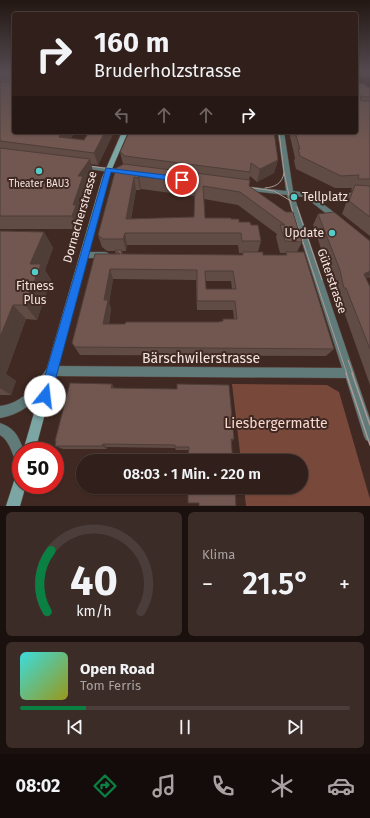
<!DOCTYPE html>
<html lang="de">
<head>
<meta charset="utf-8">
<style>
	:root { --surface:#301f1a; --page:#3c2c27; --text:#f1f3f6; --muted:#a8a2a2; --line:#4b3d39; --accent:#0b8043 }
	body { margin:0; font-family:"Fira Sans",sans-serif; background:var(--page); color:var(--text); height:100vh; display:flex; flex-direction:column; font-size:15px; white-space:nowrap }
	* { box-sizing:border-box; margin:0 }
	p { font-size:13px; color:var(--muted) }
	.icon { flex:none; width:22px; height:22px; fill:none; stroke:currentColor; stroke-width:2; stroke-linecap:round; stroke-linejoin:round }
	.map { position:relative; height:506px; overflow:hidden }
	.details { display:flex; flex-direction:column; gap:6px; padding:6px; background:#1a110e; flex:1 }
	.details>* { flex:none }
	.guide { position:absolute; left:12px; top:12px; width:346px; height:122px; border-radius:4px; box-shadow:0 1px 3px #0004,0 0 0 1px var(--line); background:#301f1a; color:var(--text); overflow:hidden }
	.speed { position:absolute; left:12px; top:442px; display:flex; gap:8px; font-size:20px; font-weight:700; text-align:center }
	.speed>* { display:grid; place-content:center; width:52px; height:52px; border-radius:50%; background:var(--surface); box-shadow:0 1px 3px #0004,0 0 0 1px var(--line); line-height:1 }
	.speed .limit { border:6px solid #d22; background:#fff; color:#111 }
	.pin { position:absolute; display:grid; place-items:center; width:34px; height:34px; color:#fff; margin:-17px; border:2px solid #fff; border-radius:50%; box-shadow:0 1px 4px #0007 }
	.me { position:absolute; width:44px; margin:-22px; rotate:16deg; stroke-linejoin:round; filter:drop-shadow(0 0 3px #0008) }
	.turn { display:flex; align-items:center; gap:14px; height:84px; padding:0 16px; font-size:18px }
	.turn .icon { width:52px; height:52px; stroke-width:2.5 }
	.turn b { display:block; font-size:28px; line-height:34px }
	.lanes { display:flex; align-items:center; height:38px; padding:0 16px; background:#0003; justify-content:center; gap:20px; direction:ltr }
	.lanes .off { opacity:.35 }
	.big { font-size:30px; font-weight:600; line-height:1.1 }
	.details .tile { flex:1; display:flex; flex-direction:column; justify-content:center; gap:6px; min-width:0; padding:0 14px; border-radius:6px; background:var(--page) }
	.details .dial { align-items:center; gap:0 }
	.dial svg { height:104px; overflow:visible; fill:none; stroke:var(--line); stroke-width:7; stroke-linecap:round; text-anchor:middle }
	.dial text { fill:var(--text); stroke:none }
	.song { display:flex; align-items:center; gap:12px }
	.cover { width:48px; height:48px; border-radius:6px; background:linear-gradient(135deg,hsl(180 70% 55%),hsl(60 70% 35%)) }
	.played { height:4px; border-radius:2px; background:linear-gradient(90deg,var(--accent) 20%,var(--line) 20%) }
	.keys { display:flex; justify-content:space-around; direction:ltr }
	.heat { display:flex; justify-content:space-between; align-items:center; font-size:22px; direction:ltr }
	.details .tiles { flex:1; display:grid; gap:6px; grid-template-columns:1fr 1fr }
	.tile:last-child { grid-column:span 2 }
	.trip { position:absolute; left:76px; top:454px; width:232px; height:40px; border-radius:20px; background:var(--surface); box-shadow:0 1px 3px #0004,0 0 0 1px var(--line); font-weight:600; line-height:40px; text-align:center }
	.tabs { display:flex; height:64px; justify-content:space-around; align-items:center; background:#130c0a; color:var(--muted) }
	.tabs .icon { width:28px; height:28px }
	.tabs .selected { color:var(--accent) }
	.tabs b { font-size:18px; color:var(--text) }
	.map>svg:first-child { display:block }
	.green { fill:#78493b }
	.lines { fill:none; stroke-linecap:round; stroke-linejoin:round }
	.minor-casing { stroke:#5d4741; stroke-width:1 }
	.secondary-casing { stroke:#5d4741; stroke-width:1 }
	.minor { fill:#607b7a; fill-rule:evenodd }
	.secondary { fill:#7ba6a4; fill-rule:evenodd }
	.tram-far1 { stroke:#ac9994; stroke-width:1 }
	.tram { stroke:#ac9994; stroke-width:1.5 }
	.wall { fill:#614b45; fill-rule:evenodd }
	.shaded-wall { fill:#4f3d38 }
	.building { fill:#715750; stroke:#4f3d38; fill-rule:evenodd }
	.route { fill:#1a73e8; stroke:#114b97 }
	.poi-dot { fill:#53cdca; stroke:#402922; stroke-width:1.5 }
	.labels { text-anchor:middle; stroke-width:4; stroke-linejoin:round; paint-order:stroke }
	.far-poi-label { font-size:10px; fill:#f5e5e1; stroke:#402922 }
	.poi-label { font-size:12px; fill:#f5e5e1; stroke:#402922; text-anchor:start }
	.street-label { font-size:12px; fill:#f5e5e1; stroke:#402922 }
	.near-street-label { font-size:14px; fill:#f5e5e1; stroke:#402922 }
	.near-park-label { font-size:14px; fill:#fad9cf; stroke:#402922 }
</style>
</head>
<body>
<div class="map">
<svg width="370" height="506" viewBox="0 0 370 506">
	<rect width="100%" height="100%" fill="#402922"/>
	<path class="green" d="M232 384 327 385 339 392 370 499V506H246L244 487H301V461H241Z"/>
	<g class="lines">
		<g class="minor-casing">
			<path id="minor" d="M278 132H284L293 191 307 193H370V197H314L340 217 341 219 337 222 305 197 294 196 370 419V442L366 440 364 436 346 378 55 376C40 396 26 414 0 418V406C24 403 35 385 48 367L52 366 342 368 287 195 243 190 240 188 243 186 286 191Z
				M83 165 125 170 128 172 125 174 81 168 80 167Z
				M84 252H105L108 253 109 255 108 257 105 258H84L81 257 80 255 81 253Z
				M0 423C16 429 18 436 24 451H21V466L17 464C12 454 10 441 0 435Z"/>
		</g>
		<g class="secondary-casing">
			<path id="secondary" d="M122 132H128L108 178 35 451H23L102 178Z
				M21 474V485H26L20 506H6L16 475Z"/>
		</g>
		<use href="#minor" class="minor"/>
		<use href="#secondary" class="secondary"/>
		<path class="tram-far1" d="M279 132 284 172 292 209 347 374
			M82 165 125 171
			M240 186 274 191 291 201
			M265 188C275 187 282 184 284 173
			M297 207 322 280
			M348 360 353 374"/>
		<path class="tram" d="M346 373 370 445
			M352 373 370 425"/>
	</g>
	<path class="wall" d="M0 71H14L35 133 41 134 75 132 70 139 84 140 89 132H114L98 165 91 164 93 172 86 183 87 188 79 214 80 218 77 229H0Z
		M356 71H370V77L356 76Z
		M356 83 367 87H370V236L342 214 348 198 352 191H351L352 188H335L296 169 294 161 295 158 289 132H356Z
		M120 152 278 160 274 173 257 182 250 176 249 180V186L302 242 297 252 334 349 326 356 80 355 72 343 116 254 115 251H107L102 247 98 235 123 164ZM141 189 194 196V217L131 219 136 190H140ZM204 199 238 205 277 234 276 237 280 253H286L285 255H263L258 252 261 241 251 225 239 222 231 219 205 218ZM127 245H238L239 253H242V255L123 254 122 251H126ZM113 279 196 280 197 310H233L234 319H223L222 322H218L125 324H109L111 309 109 303ZM206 281H231L232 289H206Z
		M318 214 370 241V278L369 277 366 279 370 287V385L339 298H337L335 294 332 281 313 225Z
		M0 231 44 232 53 248 45 270 51 280 37 320 26 319 6 374 16 381 11 395H0Z
		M115 388 234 439 231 442 188 450H176L175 448 107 447V449H63L55 446 56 442 55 441Z"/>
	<path class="shaded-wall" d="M62 132H75L64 149 59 137Z
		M105 132H114L98 165 94 153Z
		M90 159 93 172 86 183 87 188 79 214 80 218 77 229 72 216 78 176Z
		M278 160 274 173 257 182 260 169Z
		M139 176 141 189 140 190 138 178Z
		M134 177 136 190 128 231 126 219Z
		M44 232 53 248 45 270 51 280 37 320 25 305 30 264Z
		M125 233 127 245 126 251 123 239Z
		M110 269 113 279 109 303 111 309 107 333 103 324 104 300Z
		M370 271V275L369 277 355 284 364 274Z
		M13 305 26 319 6 374 16 381 11 395 0 388V337Z
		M112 384 116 390 111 388Z
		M103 444 107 447V449L102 446Z"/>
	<path class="building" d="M0 71H14V132H26L41 134 43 132H62L59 137 84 140 89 132H105L94 153 0 141V82H9L10 78 0 77Z
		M356 83 365 84 367 87H370V97L360 96 361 101H370V179H358L359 175 341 176 300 156 298 149H300L295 132H356Z
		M129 132H274L278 160 260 169 251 163 250 172 125 156 120 152Z
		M0 148 90 159 78 176H83L73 205H76L72 216H0Z
		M124 164 250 180 249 186 286 212H293L302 242 285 241 280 225H285L240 192 203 186 205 218H231V219H239V222H250L251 225H258L261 241H242L241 233H125L123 239H103L98 235 116 168ZM139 176 195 184 194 217 126 219 134 177 138 178Z
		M355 185 370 186V217L349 201Z
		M334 212 370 241V271L364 274 370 287V349L346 288H344L343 284 340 270 318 214Z
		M0 231 44 232 30 264H41L25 305H13L0 337Z
		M115 250H122L121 254 243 255V252H263V255H287L286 252H304L334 349 75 347 72 343 95 254H120ZM110 269 197 270V301H235L237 319H223V321L218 322H126L125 324H103L108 300H104ZM205 271H233L236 289H206Z
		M70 383 112 384 111 388 177 389V384L229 385 234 439H231L233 461H188L189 447H175V445L103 444 102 446H55L56 441H55Z
		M188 487H235L236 506H199V503H188Z"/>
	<linearGradient id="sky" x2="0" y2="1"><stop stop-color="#231713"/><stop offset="0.5" stop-color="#53494f"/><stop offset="1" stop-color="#53494f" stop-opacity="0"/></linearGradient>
	<rect width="370" height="142" fill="url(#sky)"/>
	<path class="route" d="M106 168 182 177 185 180 182 182 111 172 51 396 50 400 45 402 41 400 39 396Z"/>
	<g class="poi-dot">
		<circle cx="39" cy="171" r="4"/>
		<circle cx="294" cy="197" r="4"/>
		<circle cx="332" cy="233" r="4"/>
		<circle cx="35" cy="272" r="4"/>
	</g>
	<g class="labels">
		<g class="far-poi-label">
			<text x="39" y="187">Theater BAU3</text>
		</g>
		<g class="poi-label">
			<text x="302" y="201">Tellplatz</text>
			<text x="324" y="237" text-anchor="end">Update</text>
			<text x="35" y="290" text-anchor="middle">Fitness<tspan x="35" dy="14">Plus</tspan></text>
		</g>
		<g class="street-label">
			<text transform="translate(80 217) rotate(-74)" y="4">Dornacherstrasse</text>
			<text transform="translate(332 281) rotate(71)" y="4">Güterstrasse</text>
		</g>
		<g class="near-street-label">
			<text x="201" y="363">Bärschwilerstrasse</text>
		</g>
		<g class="near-park-label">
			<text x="276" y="428">Liesbergermatte</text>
		</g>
	</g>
</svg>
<div class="speed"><div class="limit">50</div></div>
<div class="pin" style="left:182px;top:180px;background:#d93025"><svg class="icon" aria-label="arrive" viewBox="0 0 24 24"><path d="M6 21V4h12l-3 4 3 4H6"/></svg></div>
<svg class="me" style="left:45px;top:396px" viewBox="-20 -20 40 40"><circle r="19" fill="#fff"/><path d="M0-13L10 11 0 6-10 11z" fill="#1a73e8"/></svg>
<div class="trip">08:03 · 1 Min. · 220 m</div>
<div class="guide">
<div class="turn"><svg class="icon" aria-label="right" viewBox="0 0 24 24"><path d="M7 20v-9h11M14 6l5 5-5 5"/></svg><div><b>160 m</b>Bruderholzstrasse</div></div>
<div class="lanes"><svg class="icon off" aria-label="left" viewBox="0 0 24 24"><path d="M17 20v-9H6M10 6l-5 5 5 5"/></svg><svg class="icon off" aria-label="ahead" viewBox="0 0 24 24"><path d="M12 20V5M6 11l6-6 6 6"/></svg><svg class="icon off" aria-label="ahead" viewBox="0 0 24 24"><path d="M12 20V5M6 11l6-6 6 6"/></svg><svg class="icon" aria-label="right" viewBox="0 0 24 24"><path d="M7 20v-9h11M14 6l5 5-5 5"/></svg></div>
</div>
</div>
<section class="details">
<div class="tiles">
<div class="tile dial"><svg viewBox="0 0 100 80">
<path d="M14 69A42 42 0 1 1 86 69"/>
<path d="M14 69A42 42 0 0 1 17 22" stroke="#0b8043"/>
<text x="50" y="56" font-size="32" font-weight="700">40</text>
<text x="50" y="72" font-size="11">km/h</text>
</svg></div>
<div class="tile"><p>Klima</p>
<div class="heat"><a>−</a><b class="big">21.5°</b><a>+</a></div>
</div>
<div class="tile">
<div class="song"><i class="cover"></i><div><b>Open Road</b><p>Tom Ferris</p></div></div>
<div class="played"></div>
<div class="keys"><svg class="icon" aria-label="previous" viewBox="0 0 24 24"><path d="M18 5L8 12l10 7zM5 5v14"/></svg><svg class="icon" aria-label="pause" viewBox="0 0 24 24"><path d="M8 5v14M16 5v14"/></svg><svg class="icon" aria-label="next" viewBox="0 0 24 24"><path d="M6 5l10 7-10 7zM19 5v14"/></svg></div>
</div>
</div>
</section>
<nav class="tabs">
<b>08:02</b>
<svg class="icon selected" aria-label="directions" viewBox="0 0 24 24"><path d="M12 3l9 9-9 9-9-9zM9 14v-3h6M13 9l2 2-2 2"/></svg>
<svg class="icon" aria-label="music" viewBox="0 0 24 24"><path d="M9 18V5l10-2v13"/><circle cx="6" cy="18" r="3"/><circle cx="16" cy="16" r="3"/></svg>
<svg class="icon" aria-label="phone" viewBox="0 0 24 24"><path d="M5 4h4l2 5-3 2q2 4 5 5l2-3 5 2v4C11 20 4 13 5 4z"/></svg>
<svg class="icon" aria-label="climate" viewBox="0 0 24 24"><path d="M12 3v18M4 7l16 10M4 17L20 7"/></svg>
<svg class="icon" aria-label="car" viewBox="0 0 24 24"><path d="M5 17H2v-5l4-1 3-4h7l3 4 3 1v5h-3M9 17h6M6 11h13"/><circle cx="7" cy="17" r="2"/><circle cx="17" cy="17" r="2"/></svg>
</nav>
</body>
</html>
